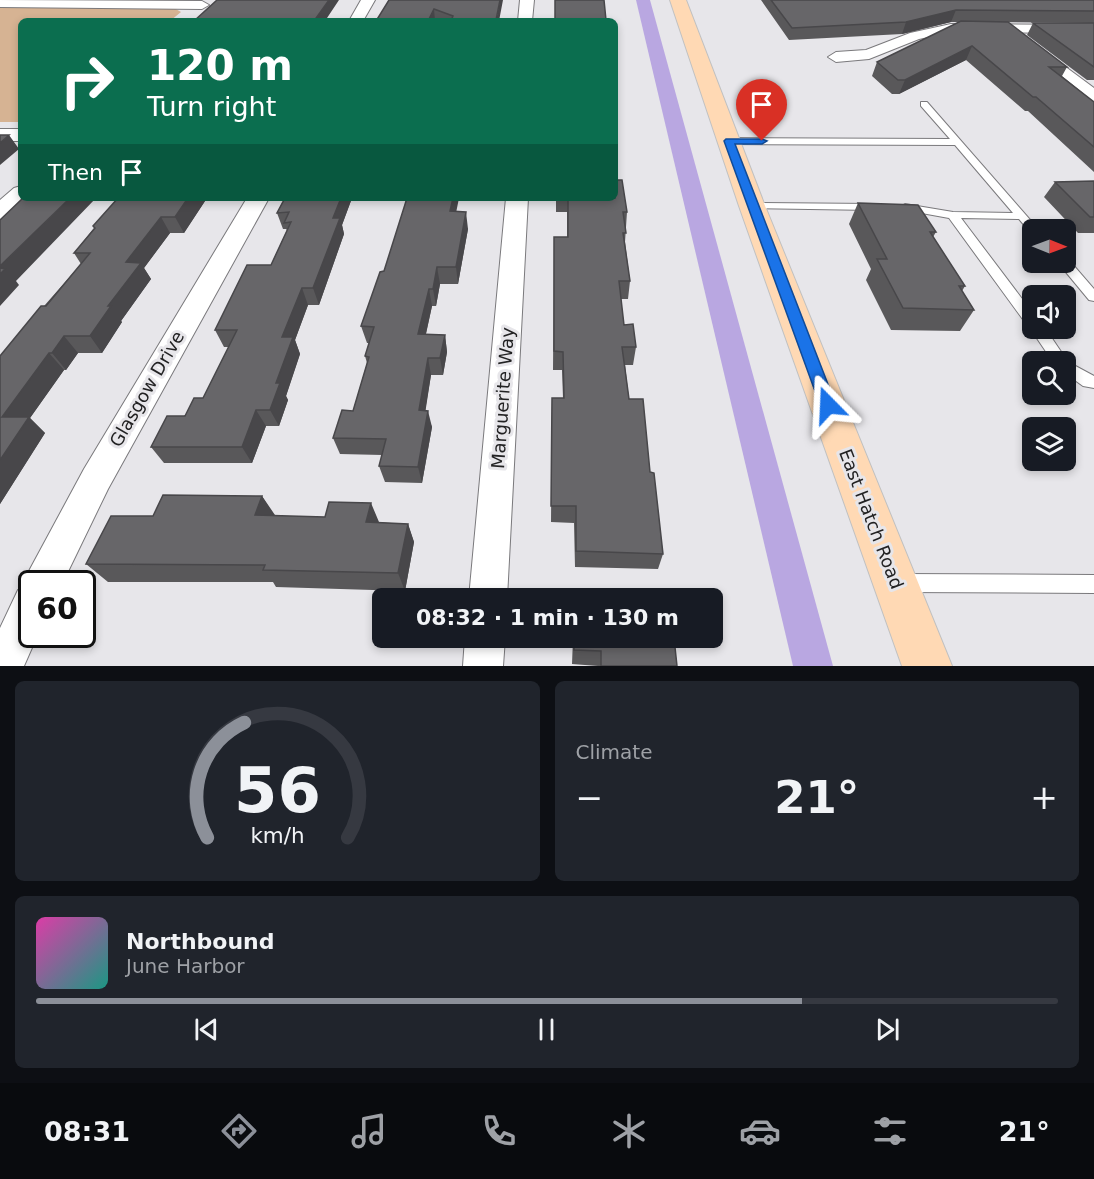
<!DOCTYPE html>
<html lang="en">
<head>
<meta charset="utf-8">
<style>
	:root { --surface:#171b24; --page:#20242c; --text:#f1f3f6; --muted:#9ea1a6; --line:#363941; --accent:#8c9099 }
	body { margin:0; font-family:"DejaVu Sans",sans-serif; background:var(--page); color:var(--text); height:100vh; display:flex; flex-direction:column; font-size:22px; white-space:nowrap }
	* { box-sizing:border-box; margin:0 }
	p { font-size:20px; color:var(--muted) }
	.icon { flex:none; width:33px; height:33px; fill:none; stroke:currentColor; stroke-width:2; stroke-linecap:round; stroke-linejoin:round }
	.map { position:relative; height:666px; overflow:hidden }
	.panel { display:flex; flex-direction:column; gap:15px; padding:15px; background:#0d0f14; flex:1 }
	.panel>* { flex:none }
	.top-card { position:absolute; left:18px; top:18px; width:600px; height:183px; border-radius:9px; box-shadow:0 3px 9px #0003; background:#0b6e4f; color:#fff; overflow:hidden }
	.needle { width:39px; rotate:91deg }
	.buttons { position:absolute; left:1022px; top:219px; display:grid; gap:12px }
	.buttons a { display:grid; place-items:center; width:54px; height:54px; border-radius:9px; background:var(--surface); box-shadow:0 3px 9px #0003; font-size:30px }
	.speed { position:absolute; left:18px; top:570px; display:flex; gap:12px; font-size:30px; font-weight:700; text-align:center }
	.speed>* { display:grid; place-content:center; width:78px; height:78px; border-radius:50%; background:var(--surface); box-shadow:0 3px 9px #0003; line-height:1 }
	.speed .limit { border:3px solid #111; border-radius:9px; background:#fff; color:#111 }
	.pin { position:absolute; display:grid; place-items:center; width:51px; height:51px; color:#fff; margin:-62px -26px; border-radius:50% 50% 50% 0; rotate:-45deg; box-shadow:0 0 6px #0007 }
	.pin .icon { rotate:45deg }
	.me { position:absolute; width:66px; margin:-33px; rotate:339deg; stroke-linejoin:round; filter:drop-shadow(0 0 4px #0008) }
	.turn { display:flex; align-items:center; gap:21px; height:126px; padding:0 30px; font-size:27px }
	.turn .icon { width:78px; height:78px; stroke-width:2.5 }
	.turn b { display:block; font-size:42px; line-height:51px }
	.then { display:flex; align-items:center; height:57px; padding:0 30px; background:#0003; gap:12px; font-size:22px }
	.big { font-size:45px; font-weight:600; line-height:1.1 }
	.panel .card { flex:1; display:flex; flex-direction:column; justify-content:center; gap:9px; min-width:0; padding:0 21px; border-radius:9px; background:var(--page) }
	.panel .dial { align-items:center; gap:0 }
	.dial svg { height:156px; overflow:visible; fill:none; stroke:var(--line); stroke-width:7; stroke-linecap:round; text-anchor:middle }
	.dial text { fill:var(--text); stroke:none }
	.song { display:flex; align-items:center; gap:18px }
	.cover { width:72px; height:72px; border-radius:9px; background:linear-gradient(135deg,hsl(320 70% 55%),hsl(170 70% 35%)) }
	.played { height:6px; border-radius:3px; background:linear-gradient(90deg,var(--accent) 75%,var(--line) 75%) }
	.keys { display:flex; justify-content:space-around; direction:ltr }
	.heat { display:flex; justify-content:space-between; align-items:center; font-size:33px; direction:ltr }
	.panel .tiles { flex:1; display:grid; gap:15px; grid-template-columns:1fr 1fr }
	.card:last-child { grid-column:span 2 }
	.trip { position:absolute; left:372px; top:588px; width:351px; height:60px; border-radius:9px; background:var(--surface); box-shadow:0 3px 9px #0003; font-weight:600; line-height:60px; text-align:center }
	.dock { display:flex; height:96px; justify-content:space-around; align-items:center; background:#090b0e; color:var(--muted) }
	.dock .icon { width:42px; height:42px }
	.dock .active { color:var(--accent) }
	.dock b { font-size:27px; color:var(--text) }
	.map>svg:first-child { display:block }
	.green { fill:#d6b393 }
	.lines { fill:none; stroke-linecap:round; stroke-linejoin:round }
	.canal { fill:#b9a7e1; fill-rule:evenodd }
	.service-casing { stroke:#7a797c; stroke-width:2 }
	.minor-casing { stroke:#7a797c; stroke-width:2 }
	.primary-casing { stroke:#c1c1c1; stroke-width:2 }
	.service { fill:#fff; fill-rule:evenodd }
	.minor { fill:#fff; fill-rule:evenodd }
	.primary { fill:#ffd9b4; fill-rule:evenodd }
	.wall { fill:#59585a }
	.shaded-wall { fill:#48474a }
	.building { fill:#676669; stroke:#48474a; stroke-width:1.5 }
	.route { fill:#1a73e8; stroke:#114b97; stroke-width:1.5 }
	.labels { text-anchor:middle; stroke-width:6; stroke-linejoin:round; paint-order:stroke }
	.street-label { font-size:18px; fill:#222223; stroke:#e7e6ea }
</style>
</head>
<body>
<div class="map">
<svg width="1094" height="666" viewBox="0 0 1094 666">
	<rect width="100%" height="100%" fill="#e7e6ea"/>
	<path class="green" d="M0 7 174 8 181 12 170 21H21V122H0Z"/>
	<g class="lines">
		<path class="canal" d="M636 0H650L833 666H793Z"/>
		<g class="service-casing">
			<path id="service" d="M921 102H927L1039 230H1032V233L1030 232 1019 219 961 218 1032 312V328H1045L1068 362 1094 376V388L1083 386 1065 373V362H1053L1032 331 1031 326 1027 325 949 218 905 210 900 207 905 204 953 212 1013 213 955 145 729 144 724 141 729 138 950 139 921 106Z
				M752 203 873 204 878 207 873 210 748 208V204Z
				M1065 258 1068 259 1094 289V301L1089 300 1060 265 1058 262H1065Z
				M900 574 1094 575V593L900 592 893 590 891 583 893 576Z"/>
		</g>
		<g class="minor-casing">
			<path id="minor" d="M0 0 202 1 209 5 202 9 0 7Z
				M361 0H375L363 21H349Z
				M520 0H534L532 21H518Z
				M951 24 1094 25V33L951 32 919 39 869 59 836 62 828 57 836 52 866 50 910 33Z
				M1035 46 1040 48 1094 88V101L1088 100 1030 54 1027 51 1030 48Z
				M0 129H21V141H0Z
				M21 186V198H27L8 217 0 219V200L14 188Z
				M247 198H269L108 489 62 584H32V634H38L24 666H0V628L18 590 25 588 23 584 29 571 84 469Z
				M506 198H528L507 598H469Z
				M465 638H505L503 666H463Z"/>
		</g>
		<g class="primary-casing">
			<path id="primary" d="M670 0H686L765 206 952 666H902L739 206Z"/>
		</g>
		<use href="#service" class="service"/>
		<use href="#minor" class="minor"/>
		<use href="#primary" class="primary"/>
	</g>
	<path class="wall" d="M389 0 499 20 528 21H436Z
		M761 0H1094V23L990 22 1067 67 1062 76 1094 102V172L1028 111H1025L966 60 899 94H892L872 76 877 62 961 22H951L902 34 789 40Z
		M1033 23H1094V80H1087L1027 35Z
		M1094 181V233H1078L1044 197 1055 182Z
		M207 198 184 233H170L144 268 151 279 121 321 122 322 102 353H78L66 370H64L30 418 45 433 0 504V356L81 264 74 253 94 228 93 226Z
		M285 198H352L342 225 344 234 319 305H308L295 340 300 354 286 396 288 400 279 426H266L252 463H164L151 447 203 398 229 347H224L215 330 271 265 287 230 286 229H283L277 213Z
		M556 198H615L627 212 625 242 630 281 628 299H621L624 325 636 347 633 365H625L629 399 650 472 663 554 658 569 575 567 574 523 551 522 552 398H563L562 370H553L554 237H567V212H556Z
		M858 203 936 232 933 237 965 286 962 291 974 310 960 331 891 330 866 280 871 269 849 224Z
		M456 212 468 229 458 284H440L436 306H432L426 334 445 335 447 352 443 375H431L425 411 432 427 422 483 385 482 379 466 382 455 340 454 333 438 353 411 367 363 365 356 369 343H367L361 326 384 271Z
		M262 496 274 516 408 524 414 542 405 591 276 587 273 582H108L86 564 153 516Z
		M573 638H674L677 666H598L572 664Z"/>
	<path class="shaded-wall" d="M329 0H339L325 21H314Z
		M500 0H503L499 21H496Z
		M434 9 435 21H428Z
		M956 10 951 22 902 34 906 22Z
		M972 46 966 60 899 94 905 80Z
		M9 135 19 149 0 165V143Z
		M70 198H96L16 281 19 285 0 306V266Z
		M188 198H207L184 233 175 217Z
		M341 198H352L342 225 344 234 319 305 313 288 333 218Z
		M453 198H459L453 228 450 211Z
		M466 212 468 229 458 284 456 267Z
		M161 217 170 233 144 268 151 279 121 321 122 322 102 353 90 336 108 306 126 262Z
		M437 267 440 284 436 306 433 289Z
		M302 288 308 305 295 340 300 354 286 396 288 400 279 426 270 410 276 383 282 337Z
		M429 289 432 306 422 351 418 334Z
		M445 335 447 352 443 375 440 358Z
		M64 336 78 353 66 370 52 353Z
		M49 353 64 370 30 418 45 433 0 504V460L2 417Z
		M428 358 431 375 423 427 419 410Z
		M256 410 266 426 252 463 242 447Z
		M428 411 432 427 422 483 418 467Z
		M262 496 275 515 268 534 255 515Z
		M371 503 379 522 374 541 366 522Z
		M408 524 414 542 405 591 398 573Z"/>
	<path class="building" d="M217 0H329L314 21H194Z
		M389 0H500L496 20 529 21H451L453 16 434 9 428 21H376Z
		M555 0H604L606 20 555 21Z
		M771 0H1094V11L956 10 906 22 792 28Z
		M961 21 1008 22 1067 67H1049L1094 102V147L1036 97H1033L972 46 905 80H898L877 62Z
		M1033 23H1094V67Z
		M0 135H9L0 143Z
		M615 180H622L627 212H623L626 233H623L630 281H619L624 325 633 324 636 347H622L629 399H643L650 472 654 473 663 554 576 551V506H551L552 398H564L563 352 554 351V237H568V198H615Z
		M1094 181V217H1090L1055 182Z
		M23 198H70L0 266V220Z
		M118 198H188L175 217H161L126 262 141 263 108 306H111L90 336H64L52 353H49L2 417H29L0 460V356L41 306H46L90 253H74L95 228 93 226Z
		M285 198H341L333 218H340L313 288H302L282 337H293L276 383H280L270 410H256L242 447H151L167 416H185L194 398H203L237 330H215L247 265H271L291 222 284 223 289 212 277 213Z
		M407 198H453L450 211 466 212 456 267H437L433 289H429L418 334 445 335 440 358H428L419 410 428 411 418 467 379 466 386 439 333 438 342 410 353 411 369 357 365 356 374 327 361 326 380 272 384 271Z
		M858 203 918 205 936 232H930L965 286H959L974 310 903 308 877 259H887Z
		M0 268 5 269 0 274Z
		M163 495 262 496 255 515 325 517 329 502 371 503 366 522 408 524 398 573 263 570 265 565 86 564 111 516H153Z
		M574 594 670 597V598H574Z
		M574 638H674L677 666H601V651L574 650Z"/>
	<path class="route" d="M726 139H762L767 141 762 144H735L836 405 833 410H823L820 405 724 141Z"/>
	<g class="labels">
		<g class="street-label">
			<text transform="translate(147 389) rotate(-60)" y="6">Glasgow Drive</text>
			<text transform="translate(503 398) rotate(-86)" y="6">Marguerite Way</text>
			<text transform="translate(871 519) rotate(69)" y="6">East Hatch Road</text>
		</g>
	</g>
</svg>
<div class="buttons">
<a><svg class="needle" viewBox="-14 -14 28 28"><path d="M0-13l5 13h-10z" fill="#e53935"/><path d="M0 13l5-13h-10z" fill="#9ea1a6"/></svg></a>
<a><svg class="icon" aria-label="sound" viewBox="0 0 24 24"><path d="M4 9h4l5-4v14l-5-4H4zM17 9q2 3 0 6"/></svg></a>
<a><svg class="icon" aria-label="search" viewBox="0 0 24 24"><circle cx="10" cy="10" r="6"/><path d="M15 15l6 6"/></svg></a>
<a><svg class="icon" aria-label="layers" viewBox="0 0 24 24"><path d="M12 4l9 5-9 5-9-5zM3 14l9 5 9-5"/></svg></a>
</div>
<div class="speed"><div class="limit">60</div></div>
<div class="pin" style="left:762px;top:141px;background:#d93025"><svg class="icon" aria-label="arrive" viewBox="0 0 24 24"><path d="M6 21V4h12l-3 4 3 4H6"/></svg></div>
<svg class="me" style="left:828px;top:405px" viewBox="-20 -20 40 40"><path d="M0-17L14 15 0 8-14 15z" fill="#1a73e8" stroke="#fff" stroke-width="4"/></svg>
<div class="trip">08:32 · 1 min · 130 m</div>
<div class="top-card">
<div class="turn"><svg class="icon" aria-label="right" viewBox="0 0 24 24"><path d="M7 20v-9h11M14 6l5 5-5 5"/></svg><div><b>120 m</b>Turn right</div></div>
<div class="then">Then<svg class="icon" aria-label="arrive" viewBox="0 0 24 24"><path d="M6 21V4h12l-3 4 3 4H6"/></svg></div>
</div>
</div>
<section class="panel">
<div class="tiles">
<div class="card dial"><svg viewBox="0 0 100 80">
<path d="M14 69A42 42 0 1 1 86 69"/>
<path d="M14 69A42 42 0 0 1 33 10" stroke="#8c9099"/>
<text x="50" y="56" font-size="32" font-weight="700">56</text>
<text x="50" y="72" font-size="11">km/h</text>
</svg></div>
<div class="card"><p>Climate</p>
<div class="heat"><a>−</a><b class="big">21°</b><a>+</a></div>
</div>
<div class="card">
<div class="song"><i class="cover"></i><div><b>Northbound</b><p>June Harbor</p></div></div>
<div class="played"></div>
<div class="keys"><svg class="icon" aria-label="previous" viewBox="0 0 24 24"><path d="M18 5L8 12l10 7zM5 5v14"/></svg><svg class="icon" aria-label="pause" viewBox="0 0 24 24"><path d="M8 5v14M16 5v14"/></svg><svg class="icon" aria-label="next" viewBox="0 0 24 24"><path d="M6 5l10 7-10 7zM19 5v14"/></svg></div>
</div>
</div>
</section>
<nav class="dock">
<b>08:31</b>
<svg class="icon active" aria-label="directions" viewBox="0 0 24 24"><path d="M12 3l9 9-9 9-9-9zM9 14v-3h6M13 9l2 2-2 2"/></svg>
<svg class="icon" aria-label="music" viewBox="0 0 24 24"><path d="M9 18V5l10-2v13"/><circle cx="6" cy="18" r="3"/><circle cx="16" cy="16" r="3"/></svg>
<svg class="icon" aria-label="phone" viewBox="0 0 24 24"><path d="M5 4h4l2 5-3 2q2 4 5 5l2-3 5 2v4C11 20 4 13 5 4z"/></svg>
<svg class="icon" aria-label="climate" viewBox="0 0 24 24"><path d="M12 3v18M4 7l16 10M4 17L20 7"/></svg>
<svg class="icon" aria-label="car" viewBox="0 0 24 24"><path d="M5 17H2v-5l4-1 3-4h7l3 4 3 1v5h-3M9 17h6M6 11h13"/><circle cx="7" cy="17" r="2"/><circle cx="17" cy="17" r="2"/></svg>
<svg class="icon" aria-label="filters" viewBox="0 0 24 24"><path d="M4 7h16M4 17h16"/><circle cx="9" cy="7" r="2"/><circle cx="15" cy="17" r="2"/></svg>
<b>21°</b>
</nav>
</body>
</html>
